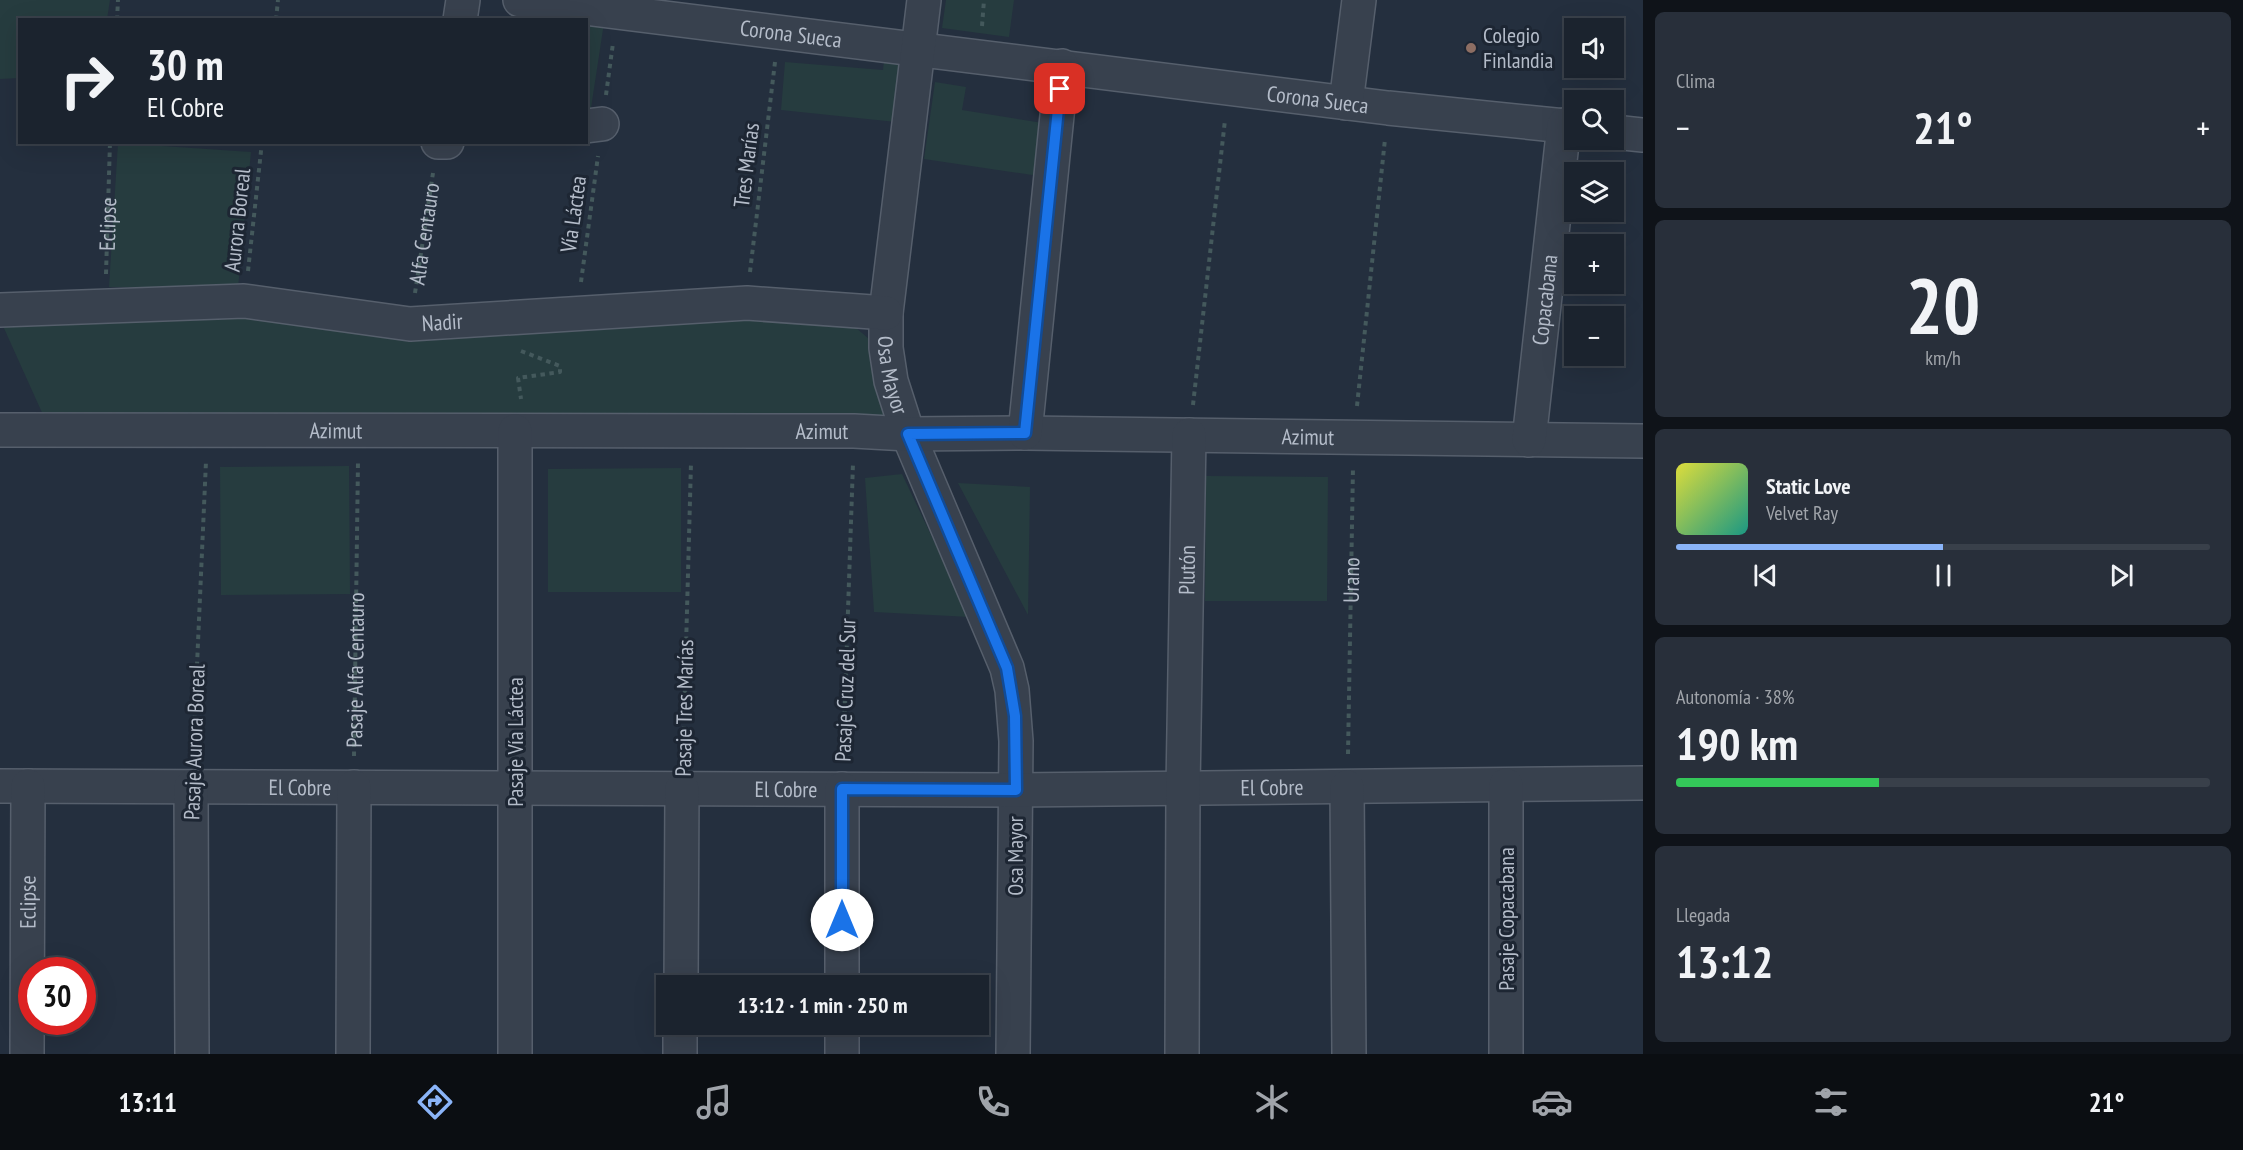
<!DOCTYPE html>
<html lang="es">
<head>
<meta charset="utf-8">
<style>
	:root { --surface:#1b232e; --page:#282f3a; --text:#f1f3f6; --muted:#a0a4aa; --line:#39404a; --accent:#8ab4f8 }
	body { margin:0; font-family:"PT Sans Narrow",sans-serif; background:var(--page); color:var(--text); height:100vh; display:flex; flex-direction:column; font-size:22px; white-space:nowrap }
	* { box-sizing:border-box; margin:0 }
	p { font-size:20px; color:var(--muted) }
	.icon { flex:none; width:33px; height:33px; fill:none; stroke:currentColor; stroke-width:2; stroke-linecap:round; stroke-linejoin:round }
	.map { position:relative; flex:1; overflow:hidden }
	.side { display:flex; flex-direction:column; gap:12px; padding:12px; background:#0f1319; width:600px }
	.side>* { flex:none }
	.hud { position:absolute; left:18px; top:18px; width:570px; height:126px; border-radius:0px; box-shadow:0 6px 24px #0002,0 0 0 2px var(--line); background:#1b232e; color:var(--text); overflow:hidden }
	.fabs { position:absolute; left:1564px; top:18px; display:grid; gap:12px }
	.fabs a { display:grid; place-items:center; width:60px; height:60px; border-radius:0px; background:var(--surface); box-shadow:0 6px 24px #0002,0 0 0 2px var(--line); font-size:30px }
	.speed { position:absolute; left:18px; top:957px; display:flex; gap:12px; font-size:30px; font-weight:700; text-align:center }
	.speed>* { display:grid; place-content:center; width:78px; height:78px; border-radius:50%; background:var(--surface); box-shadow:0 6px 24px #0002,0 0 0 2px var(--line); line-height:1 }
	.speed .limit { border:9px solid #d22; background:#fff; color:#111 }
	.pin { position:absolute; display:grid; place-items:center; width:51px; height:51px; color:#fff; margin:-26px; border-radius:12px; box-shadow:0 3px 9px #0006 }
	.me { position:absolute; width:66px; margin:-33px; rotate:0deg; stroke-linejoin:round; filter:drop-shadow(0 0 4px #0008) }
	.turn { display:flex; align-items:center; gap:21px; height:126px; padding:0 30px; font-size:27px }
	.turn .icon { width:78px; height:78px; stroke-width:2.5 }
	.turn b { display:block; font-size:42px; line-height:51px }
	.big { font-size:45px; font-weight:700; line-height:1.1 }
	.side .widget { flex:1; display:flex; flex-direction:column; justify-content:center; gap:9px; min-width:0; padding:0 21px; border-radius:9px; background:var(--page) }
	.side .dial { align-items:center; gap:0 }
	.dial b { font-size:78px; line-height:1 }
	.song { display:flex; align-items:center; gap:18px }
	.cover { width:72px; height:72px; border-radius:9px; background:linear-gradient(135deg,hsl(60 70% 55%),hsl(170 70% 35%)) }
	.played { height:6px; border-radius:3px; background:linear-gradient(90deg,var(--accent) 50%,var(--line) 50%) }
	.keys { display:flex; justify-content:space-around; direction:ltr }
	.heat { display:flex; justify-content:space-between; align-items:center; font-size:33px; direction:ltr }
	.charge { height:9px; border-radius:4px; background:linear-gradient(90deg,#34c759 38%,var(--line) 0) }
	.trip { position:absolute; left:656px; top:975px; width:333px; height:60px; border-radius:0px; background:var(--surface); box-shadow:0 6px 24px #0002,0 0 0 2px var(--line); font-weight:700; line-height:60px; text-align:center }
	.tabs { display:flex; height:96px; justify-content:space-around; align-items:center; background:#0b0e12; color:var(--muted) }
	.tabs .icon { width:42px; height:42px }
	.tabs .selected { color:var(--accent) }
	.tabs b { font-size:27px; color:var(--text) }
	main { display:flex; flex:1; min-height:0 }
	.map>svg:first-child { display:block }
	.green { fill:#263c3f }
	.lines { fill:none; stroke-linecap:round; stroke-linejoin:round }
	.minor-casing { stroke:#565f6c; stroke-width:36 }
	.path { stroke:#44595c; stroke-width:4; stroke-dasharray:4.5 4.5; stroke-linecap:butt }
	.minor { stroke:#38414e; stroke-width:33 }
	.route-casing { stroke:#114b97; stroke-width:15 }
	.route { stroke:#1a73e8; stroke-width:10 }
	.education-dot { fill:#8d6e63; stroke:#1d2633; stroke-width:2 }
	.labels { text-anchor:middle; stroke-width:6; stroke-linejoin:round; paint-order:stroke }
	.street-label { font-size:22px; fill:#b4bcc9; stroke:#1d2633 }
	.poi-label { font-size:22px; fill:#b4bcc9; stroke:#1d2633; text-anchor:start }
</style>
</head>
<body>
<main>
<div class="map">
<svg width="1643" height="1054" viewBox="0 0 1643 1054">
	<rect width="100%" height="100%" fill="#242f3e"/>
	<path class="green" d="M0 0H110L107 19 20 20 19 78 0 79Z
		M946 0H1014L1009 37 942 28Z
		M586 22 604 23 589 121 586 122Z
		M885 52 906 54 896 122 781 110 785 62 883 70Z
		M935 82 966 87 962 110 1043 123 1039 176 924 159Z
		M118 143 251 152 238 288 109 287Z
		M240 313 725 319 855 327 876 345 900 421 44 417 3 326Z
		M349 466 350 594 221 595 220 467Z
		M681 468V592H548V469Z
		M902 474 970 617 874 612 865 478Z
		M1206 476 1328 477 1327 601H1205Z
		M958 483 1030 487 1028 615Z"/>
	<g class="lines">
		<g class="minor-casing">
			<g id="minor">
				<path id="s5" d="M520 0 1388 108 1575 127"/>
				<path id="s6" d="M924 0 886 313V348L891 381 908 434 1007 668 1012 690 1016 741 1013 1054"/>
				<path d="M460 20 463 0"/>
				<path d="M1346 103 1359 0"/>
				<path d="M586 126 602 124"/>
				<path d="M1614 132 1643 135"/>
				<path d="M438 142H447"/>
				<path id="s7" d="M0 310 244 301 410 324 747 303 886 313"/>
				<path id="s8" d="M0 430 854 431 908 434 1025 433 1643 441"/>
				<path d="M515 431V1054"/>
				<path d="M1025 433 1062 66"/>
				<path id="s9" d="M1529 440 1564 125"/>
				<path id="s10" d="M0 786 1015 790 1643 783"/>
				<path d="M191 787 192 1054"/>
				<path d="M1347 787 1349 1054"/>
				<path d="M842 789V986"/>
				<path d="M681 986 682 789"/>
				<path d="M842 1024V1054"/>
				<path id="s11" d="M27 1054 28 786"/>
				<path d="M353 1054 354 787"/>
				<path d="M680 1054V1024"/>
				<path id="s12" d="M1182 1054 1183 788 1189 435"/>
				<path d="M1506 1054V785"/>
			</g>
		</g>
		<g class="path">
			<path d="M117 20 118 0"/>
			<path d="M276 20 278 0"/>
			<path d="M982 26 984 0"/>
			<path d="M606 95 613 43"/>
			<path d="M248 271 262 142"/>
			<path d="M750 272 775 62"/>
			<path id="s1" d="M106 274 110 142"/>
			<path d="M581 282 598 156"/>
			<path id="s2" d="M415 293 433 173"/>
			<path d="M521 351 560 366V372L518 378 521 399"/>
			<path d="M1193 405 1225 120"/>
			<path d="M1357 406 1385 139"/>
			<path id="s3" d="M1348 754 1353 467"/>
			<path d="M193 756 206 461"/>
			<path id="s4" d="M354 756 358 461"/>
			<path d="M683 758 691 463"/>
			<path d="M843 758 853 463"/>
		</g>
		<use href="#minor" class="minor"/>
	</g>
	<g class="lines">
		<g class="route-casing">
			<path id="route" d="M842 920V789L1016 790 1015 716 1007 668 908 434 1025 433 1060 89"/>
		</g>
		<use href="#route" class="route"/>
	</g>
	<circle class="education-dot" cx="1471" cy="48" r="6"/>
	<g class="labels">
		<g class="street-label">
			<text dy="8" stroke="none"><textPath href="#s5" startOffset="273">Corona Sueca</textPath></text>
			<text dy="8" stroke="none"><textPath href="#s5" startOffset="804">Corona Sueca</textPath></text>
			<text transform="translate(746 165) rotate(-83)" y="8">Tres Marías</text>
			<text transform="translate(573 214) rotate(-82)" y="8">Vía Láctea</text>
			<text transform="translate(237 220) rotate(-84)" y="8">Aurora Boreal</text>
			<text dy="8" stroke="none"><textPath href="#s1" startOffset="50">Eclipse</textPath></text>
			<text dy="8" stroke="none"><textPath href="#s2" startOffset="60">Alfa Centauro</textPath></text>
			<text dy="8" stroke="none"><textPath href="#s9" startOffset="141">Copacabana</textPath></text>
			<text dy="8" stroke="none"><textPath href="#s7" startOffset="444">Nadir</textPath></text>
			<text dy="8" stroke="none"><textPath href="#s6" startOffset="378">Osa Mayor</textPath></text>
			<text dy="8" stroke="none"><textPath href="#s8" startOffset="336">Azimut</textPath></text>
			<text dy="8" stroke="none"><textPath href="#s8" startOffset="822">Azimut</textPath></text>
			<text dy="8" stroke="none"><textPath href="#s8" startOffset="1308">Azimut</textPath></text>
			<text dy="8" stroke="none"><textPath href="#s12" startOffset="484">Plutón</textPath></text>
			<text dy="8" stroke="none"><textPath href="#s3" startOffset="174">Urano</textPath></text>
			<text dy="8" stroke="none"><textPath href="#s4" startOffset="86">Pasaje Alfa Centauro</textPath></text>
			<text transform="translate(845 690) rotate(-88)" y="8">Pasaje Cruz del Sur</text>
			<text transform="translate(684 708) rotate(-89)" y="8">Pasaje Tres Marías</text>
			<text transform="translate(194 742) rotate(-88)" y="8">Pasaje Aurora Boreal</text>
			<text transform="translate(515 742) rotate(-90)" y="8">Pasaje Vía Láctea</text>
			<text dy="8" stroke="none"><textPath href="#s10" startOffset="300">El Cobre</textPath></text>
			<text dy="8" stroke="none"><textPath href="#s10" startOffset="1272">El Cobre</textPath></text>
			<text dy="8" stroke="none"><textPath href="#s10" startOffset="786">El Cobre</textPath></text>
			<text transform="translate(1015 856) rotate(-90)" y="8">Osa Mayor</text>
			<text dy="8" stroke="none"><textPath href="#s11" startOffset="152">Eclipse</textPath></text>
			<text transform="translate(1506 919) rotate(-90)" y="8">Pasaje Copacabana</text>
		</g>
		<g class="poi-label">
			<text x="1483" y="43">Colegio<tspan x="1483" dy="25">Finlandia</tspan></text>
		</g>
	</g>
</svg>
<div class="fabs">
<a><svg class="icon" aria-label="sound" viewBox="0 0 24 24"><path d="M4 9h4l5-4v14l-5-4H4zM17 9q2 3 0 6"/></svg></a>
<a><svg class="icon" aria-label="search" viewBox="0 0 24 24"><circle cx="10" cy="10" r="6"/><path d="M15 15l6 6"/></svg></a>
<a><svg class="icon" aria-label="layers" viewBox="0 0 24 24"><path d="M12 4l9 5-9 5-9-5zM3 14l9 5 9-5"/></svg></a>
<a>+</a>
<a>−</a>
</div>
<div class="speed"><div class="limit">30</div></div>
<div class="pin" style="left:1060px;top:89px;background:#d93025"><svg class="icon" aria-label="arrive" viewBox="0 0 24 24"><path d="M6 21V4h12l-3 4 3 4H6"/></svg></div>
<svg class="me" style="left:842px;top:920px" viewBox="-20 -20 40 40"><circle r="19" fill="#fff"/><path d="M0-13L10 11 0 6-10 11z" fill="#1a73e8"/></svg>
<div class="trip">13:12 · 1 min · 250 m</div>
<div class="hud">
<div class="turn"><svg class="icon" aria-label="right" viewBox="0 0 24 24"><path d="M7 20v-9h11M14 6l5 5-5 5"/></svg><div><b>30 m</b>El Cobre</div></div>
</div>
</div>
<section class="side">
<div class="widget"><p>Clima</p>
<div class="heat"><a>−</a><b class="big">21°</b><a>+</a></div>
</div>
<div class="widget dial"><b>20</b><p>km/h</p></div>
<div class="widget">
<div class="song"><i class="cover"></i><div><b>Static Love</b><p>Velvet Ray</p></div></div>
<div class="played"></div>
<div class="keys"><svg class="icon" aria-label="previous" viewBox="0 0 24 24"><path d="M18 5L8 12l10 7zM5 5v14"/></svg><svg class="icon" aria-label="pause" viewBox="0 0 24 24"><path d="M8 5v14M16 5v14"/></svg><svg class="icon" aria-label="next" viewBox="0 0 24 24"><path d="M6 5l10 7-10 7zM19 5v14"/></svg></div>
</div>
<div class="widget"><p>Autonomía · 38%</p><b class="big">190 km</b><div class="charge"></div></div>
<div class="widget"><p>Llegada</p><b class="big">13:12</b></div>
</section>
</main>
<nav class="tabs">
<b>13:11</b>
<svg class="icon selected" aria-label="directions" viewBox="0 0 24 24"><path d="M12 3l9 9-9 9-9-9zM9 14v-3h6M13 9l2 2-2 2"/></svg>
<svg class="icon" aria-label="music" viewBox="0 0 24 24"><path d="M9 18V5l10-2v13"/><circle cx="6" cy="18" r="3"/><circle cx="16" cy="16" r="3"/></svg>
<svg class="icon" aria-label="phone" viewBox="0 0 24 24"><path d="M5 4h4l2 5-3 2q2 4 5 5l2-3 5 2v4C11 20 4 13 5 4z"/></svg>
<svg class="icon" aria-label="climate" viewBox="0 0 24 24"><path d="M12 3v18M4 7l16 10M4 17L20 7"/></svg>
<svg class="icon" aria-label="car" viewBox="0 0 24 24"><path d="M5 17H2v-5l4-1 3-4h7l3 4 3 1v5h-3M9 17h6M6 11h13"/><circle cx="7" cy="17" r="2"/><circle cx="17" cy="17" r="2"/></svg>
<svg class="icon" aria-label="filters" viewBox="0 0 24 24"><path d="M4 7h16M4 17h16"/><circle cx="9" cy="7" r="2"/><circle cx="15" cy="17" r="2"/></svg>
<b>21°</b>
</nav>
</body>
</html>
